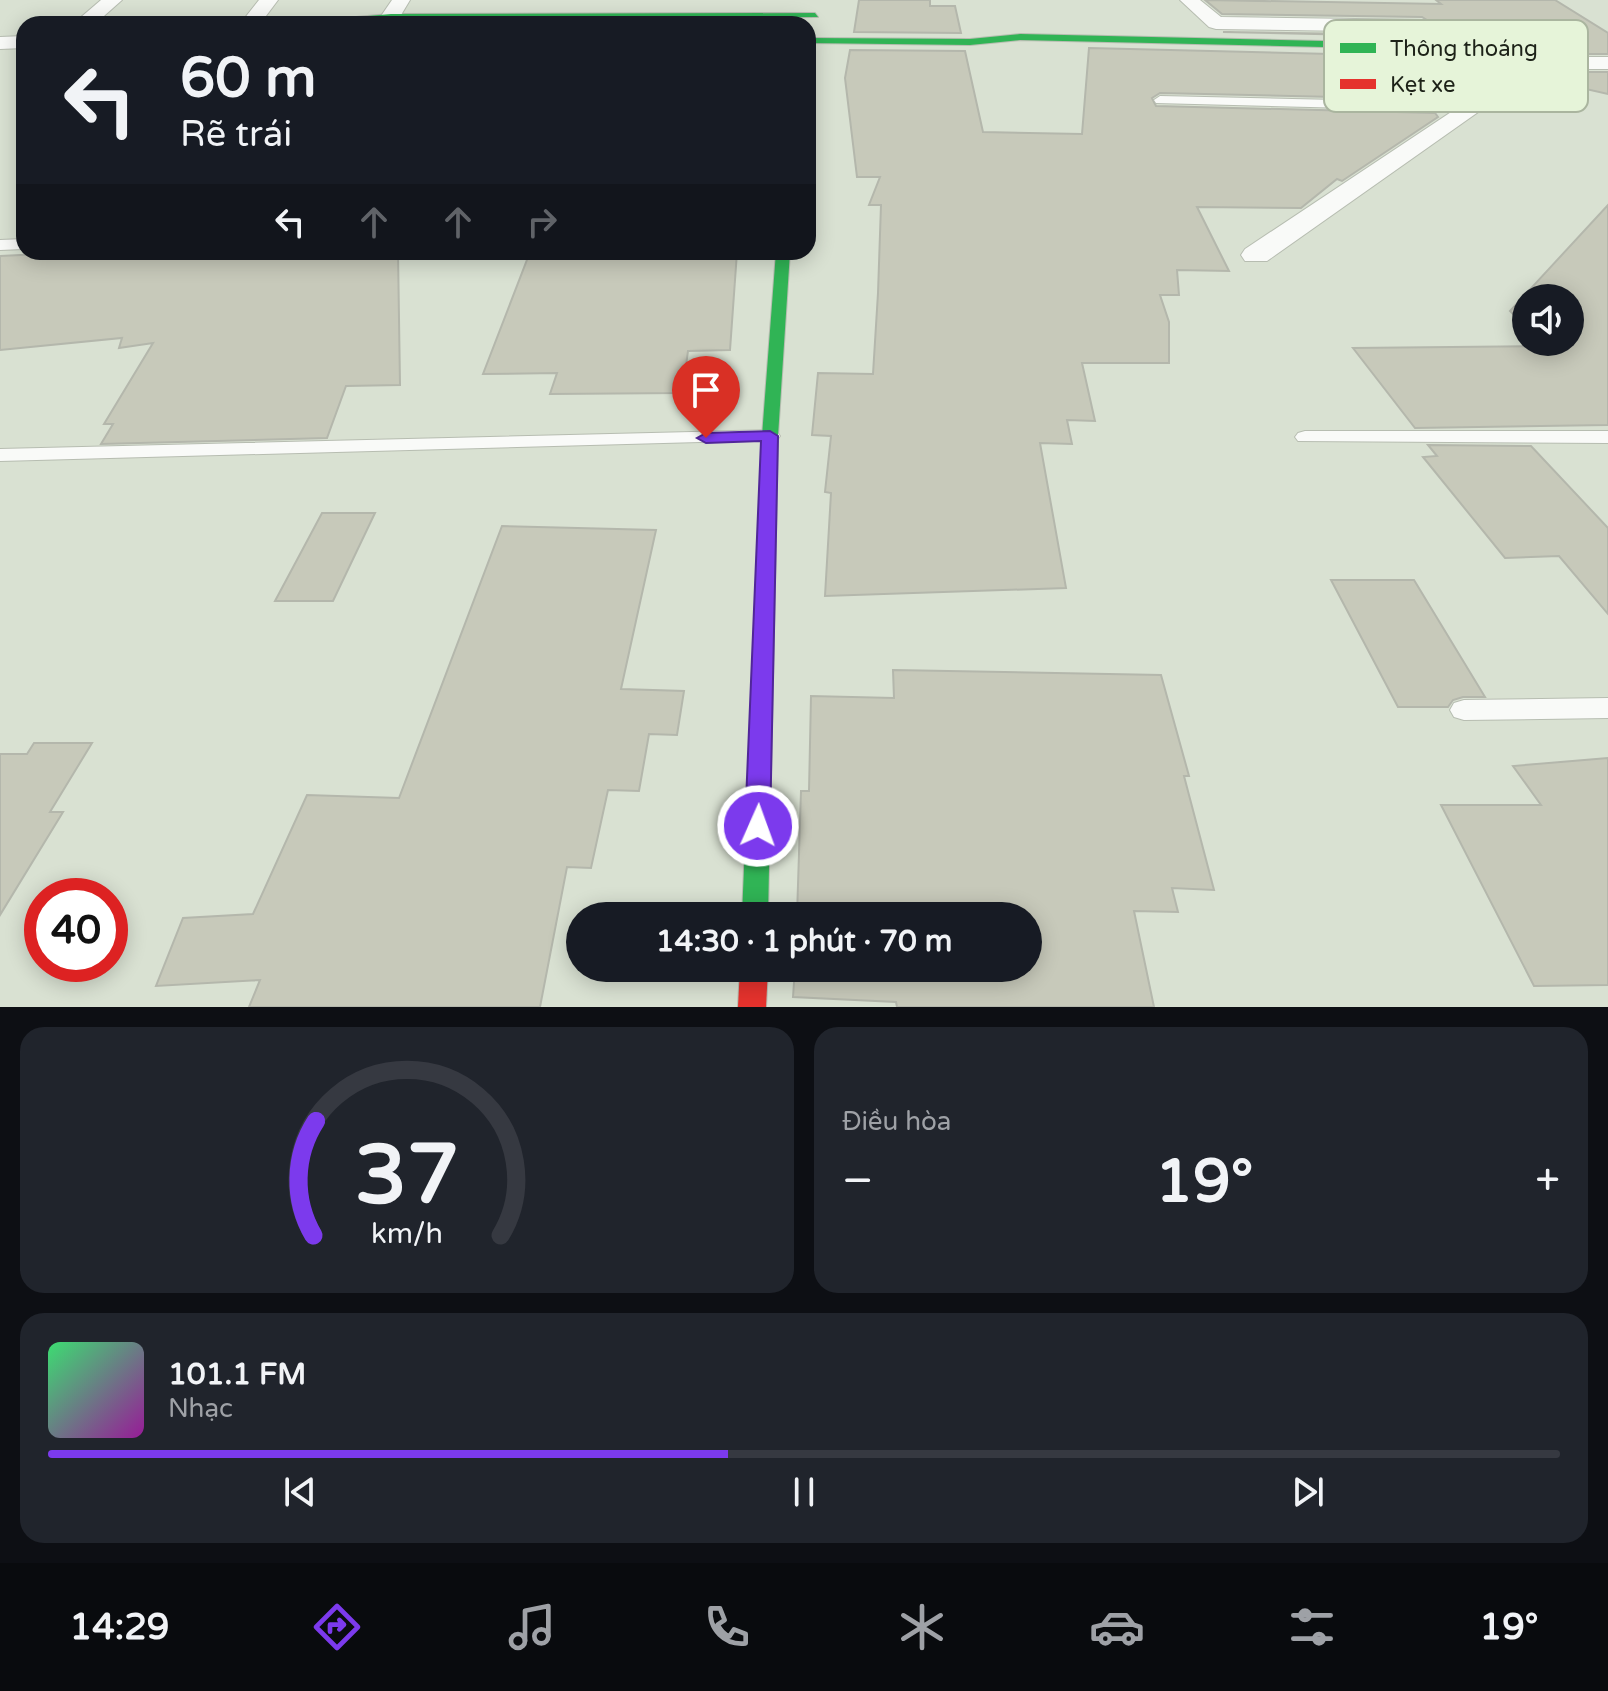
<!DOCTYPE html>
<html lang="vi">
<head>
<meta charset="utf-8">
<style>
	:root { --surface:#171b24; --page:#20242c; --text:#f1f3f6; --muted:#9ea1a6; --line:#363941; --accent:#7c3aed }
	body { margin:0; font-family:"Varela Round",sans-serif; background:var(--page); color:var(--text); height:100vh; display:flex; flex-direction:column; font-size:30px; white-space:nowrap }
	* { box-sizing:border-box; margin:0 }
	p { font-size:26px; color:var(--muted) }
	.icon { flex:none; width:44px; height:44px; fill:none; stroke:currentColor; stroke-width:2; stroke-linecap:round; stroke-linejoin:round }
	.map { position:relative; height:1007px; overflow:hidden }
	.details { display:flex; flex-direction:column; gap:20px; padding:20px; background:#0d0f14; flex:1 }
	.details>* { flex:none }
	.top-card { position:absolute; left:16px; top:16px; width:800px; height:244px; border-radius:24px; box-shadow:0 4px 20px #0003; background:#171b24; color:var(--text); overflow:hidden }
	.buttons { position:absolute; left:1512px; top:284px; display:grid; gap:16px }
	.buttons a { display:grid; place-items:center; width:72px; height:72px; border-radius:50%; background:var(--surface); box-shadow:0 4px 20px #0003; font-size:40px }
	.speed { position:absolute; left:24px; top:878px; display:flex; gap:16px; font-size:40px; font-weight:700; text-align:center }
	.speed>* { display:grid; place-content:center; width:104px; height:104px; border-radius:50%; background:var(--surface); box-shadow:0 4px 20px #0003; line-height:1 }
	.speed .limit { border:12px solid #d22; background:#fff; color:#111 }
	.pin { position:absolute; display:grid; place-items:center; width:68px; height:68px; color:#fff; margin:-82px -34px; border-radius:50% 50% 50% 0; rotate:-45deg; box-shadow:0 0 8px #0007 }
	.pin .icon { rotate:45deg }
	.me { position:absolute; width:88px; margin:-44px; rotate:2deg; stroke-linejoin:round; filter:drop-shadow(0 0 6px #0008) }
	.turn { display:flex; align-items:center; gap:28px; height:168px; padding:0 32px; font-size:36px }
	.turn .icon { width:104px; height:104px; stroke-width:2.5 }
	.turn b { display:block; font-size:56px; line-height:68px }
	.lanes { display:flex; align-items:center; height:76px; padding:0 32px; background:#0003; justify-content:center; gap:40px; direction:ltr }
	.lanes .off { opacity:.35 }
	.big { font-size:60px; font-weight:700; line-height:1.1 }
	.details .widget { flex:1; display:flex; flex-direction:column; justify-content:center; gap:12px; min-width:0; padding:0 28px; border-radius:24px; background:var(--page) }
	.details .dial { align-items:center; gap:0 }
	.dial svg { height:208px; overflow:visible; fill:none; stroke:var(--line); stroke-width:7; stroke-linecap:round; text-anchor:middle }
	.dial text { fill:var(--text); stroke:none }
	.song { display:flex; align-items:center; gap:24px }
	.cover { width:96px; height:96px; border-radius:12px; background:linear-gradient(135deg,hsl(140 70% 55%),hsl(300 70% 35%)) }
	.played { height:8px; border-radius:4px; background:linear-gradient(90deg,var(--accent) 45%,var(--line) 45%) }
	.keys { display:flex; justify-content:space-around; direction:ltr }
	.heat { display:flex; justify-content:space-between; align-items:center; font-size:44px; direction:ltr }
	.details .tiles { flex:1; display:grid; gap:20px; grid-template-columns:1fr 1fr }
	.widget:last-child { grid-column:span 2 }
	.trip { position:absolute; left:566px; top:902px; width:476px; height:80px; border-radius:40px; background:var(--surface); box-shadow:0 4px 20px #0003; font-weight:700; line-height:80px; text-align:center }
	.tab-bar { display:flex; height:128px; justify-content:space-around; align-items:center; background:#090b0e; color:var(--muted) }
	.tab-bar .icon { width:56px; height:56px }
	.tab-bar .on { color:var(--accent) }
	.tab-bar b { font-size:36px; color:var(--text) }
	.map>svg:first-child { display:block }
	.building { fill:#c7c9ba; stroke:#b4b7ac; stroke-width:2 }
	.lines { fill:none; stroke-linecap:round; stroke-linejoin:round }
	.lane-casing { stroke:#b7bdb1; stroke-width:2 }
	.street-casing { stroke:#b7bdb1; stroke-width:2 }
	.fast-casing { stroke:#b7bdb1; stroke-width:2 }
	.jam-casing { stroke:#b7bdb1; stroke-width:2 }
	.lane { fill:#f9faf8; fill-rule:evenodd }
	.street { fill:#f9faf8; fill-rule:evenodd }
	.fast { fill:#30b455; fill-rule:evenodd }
	.jam { fill:#e5322d; fill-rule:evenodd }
	.route { fill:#7c3aed; stroke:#51269a; stroke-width:2 }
	.key { fill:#e6f4d9; stroke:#aab59f; stroke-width:2 }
	.key-label { font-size:22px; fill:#1d2218 }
</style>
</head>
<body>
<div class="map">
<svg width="1608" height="1007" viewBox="0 0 1608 1007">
	<rect width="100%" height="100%" fill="#d9e1d2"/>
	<path class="building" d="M859 0H930V6H955L961 33 854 32Z
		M1205 0 1441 4 1436 0H1555L1608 33V54H1537L1520 43 1495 38 1223 32 1422 35 1435 25 1422 17 1222 14Z
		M1089 48 1494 58 1515 66 1507 72 1470 64 1489 83 1484 86 1447 85 1457 96 1417 94 1421 99 1160 93 1152 98 1156 106 1435 113 1438 117 1342 181 1337 179 1301 208 1197 207 1229 271 1177 270 1179 295H1160L1169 322V363H1082L1095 421 1067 420 1072 444 1040 443 1066 588 825 596 831 493 825 492 831 436 812 435 818 373 873 374 878 293 881 205H869L880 177H857L845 78 850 50 965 51 983 132 1082 134Z
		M1540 72H1608V94L1533 77Z
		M1608 205V425L1415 428 1353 348 1545 346 1541 342H1570V298H1526V327L1510 311Z
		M82 252H398L400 385 346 386 327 438 101 444 113 424H104L153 343 119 348 122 338 0 350V256Z
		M530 252H737L730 350 688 351 682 393 550 394 557 373 483 374Z
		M1428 445 1531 446 1608 528V614L1559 556 1505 558 1423 457 1437 456Z
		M322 513H375L333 601H275Z
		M502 526 656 530 621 689 684 691 677 735 649 734 639 791 608 790 591 868 567 867 540 1007H249L260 980 156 986 183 918 253 914 307 795 399 798Z
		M1331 580H1414L1485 697H1463L1453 700 1448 707H1398Z
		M893 670 1161 675 1189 776H1184L1214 890 1172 888 1178 912 1134 911 1154 1007H897L896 1002 793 997 795 968H1028V916H797L801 791H809L811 696 894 698Z
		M34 743H92L50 812H63L0 915V754H27Z
		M1608 758V985L1534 986 1441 805H1541L1513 766Z"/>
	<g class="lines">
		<g class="lane-casing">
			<path id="lane" d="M1160 96 1470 103 1476 107 1470 111 1156 103 1154 100Z
				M24 239V249L0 250V240Z
				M770 430 777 432 780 436 777 440 0 461V449Z
				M1305 431H1608V443L1298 441 1295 437 1298 433Z
				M1608 698V718L1464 720 1454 717 1450 710 1454 703 1464 700Z"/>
		</g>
		<g class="street-casing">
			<path id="street" d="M101 0H122L95 24H73Z
				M259 0H278L260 24H240Z
				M392 0H410L398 20 391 22 381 16Z
				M1180 0H1200L1221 17 1422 20 1432 26 1422 32 1216 29 1209 27Z
				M24 36V48L0 49V37Z
				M1534 57H1608V69H1539L1267 261H1245L1241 255 1245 249Z"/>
		</g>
		<g class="fast-casing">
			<path id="fast" d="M815 13 818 17 391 18 274 24 391 14Z
				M1020 34 1495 45 1514 49 1539 63 1531 65 1508 53 1495 51 1020 40 970 45 808 43 810 38 970 39Z
				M776 252H790L778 436 768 916H742L762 436Z"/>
		</g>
		<g class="jam-casing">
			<path id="jam" d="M740 968H768L766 1007H738Z"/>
		</g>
		<use href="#lane" class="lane"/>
		<use href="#street" class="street"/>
		<use href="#fast" class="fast"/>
		<use href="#jam" class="jam"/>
	</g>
	<path class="route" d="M770 431 778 436 770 826 767 833 758 837 749 833 745 826 761 441 706 443 697 438 706 433Z"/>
	<rect x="1324" y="20" width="264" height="92" rx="12" class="key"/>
	<rect x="1340" y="43" width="36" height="10" fill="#30b455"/>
	<rect x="1340" y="79" width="36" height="10" fill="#e5322d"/>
	<g class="key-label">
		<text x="1390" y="56">Thông thoáng</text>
		<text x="1390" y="92">Kẹt xe</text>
	</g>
</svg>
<div class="buttons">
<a><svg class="icon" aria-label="sound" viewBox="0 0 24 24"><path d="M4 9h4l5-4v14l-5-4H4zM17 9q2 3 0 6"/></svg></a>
</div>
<div class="speed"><div class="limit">40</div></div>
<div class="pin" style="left:706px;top:438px;background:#d93025"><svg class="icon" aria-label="arrive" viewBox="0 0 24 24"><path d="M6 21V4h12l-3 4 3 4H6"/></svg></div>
<svg class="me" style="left:758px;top:826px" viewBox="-20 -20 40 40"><circle r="17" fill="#7c3aed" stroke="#fff" stroke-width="3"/><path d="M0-11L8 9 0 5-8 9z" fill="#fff"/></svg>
<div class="trip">14:30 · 1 phút · 70 m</div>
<div class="top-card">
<div class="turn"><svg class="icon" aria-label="left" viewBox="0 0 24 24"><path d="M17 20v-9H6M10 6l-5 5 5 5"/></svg><div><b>60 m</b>Rẽ trái</div></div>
<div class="lanes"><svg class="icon" aria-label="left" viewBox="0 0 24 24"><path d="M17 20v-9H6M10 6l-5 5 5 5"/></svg><svg class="icon off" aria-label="ahead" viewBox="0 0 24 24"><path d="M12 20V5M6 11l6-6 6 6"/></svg><svg class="icon off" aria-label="ahead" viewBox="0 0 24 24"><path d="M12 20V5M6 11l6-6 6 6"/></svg><svg class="icon off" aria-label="right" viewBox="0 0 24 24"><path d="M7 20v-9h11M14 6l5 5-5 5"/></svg></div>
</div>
</div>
<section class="details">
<div class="tiles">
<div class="widget dial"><svg viewBox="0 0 100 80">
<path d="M14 69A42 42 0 1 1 86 69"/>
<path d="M14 69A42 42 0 0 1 15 25" stroke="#7c3aed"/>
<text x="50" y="56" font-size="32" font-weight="700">37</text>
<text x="50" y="72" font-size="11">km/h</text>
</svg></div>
<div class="widget"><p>Điều hòa</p>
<div class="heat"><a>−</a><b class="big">19°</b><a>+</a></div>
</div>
<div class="widget">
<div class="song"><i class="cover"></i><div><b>101.1 FM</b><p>Nhạc</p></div></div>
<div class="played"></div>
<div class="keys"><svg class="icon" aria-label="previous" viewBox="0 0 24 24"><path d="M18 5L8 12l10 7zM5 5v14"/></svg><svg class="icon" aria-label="pause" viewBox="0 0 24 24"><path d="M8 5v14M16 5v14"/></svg><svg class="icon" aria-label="next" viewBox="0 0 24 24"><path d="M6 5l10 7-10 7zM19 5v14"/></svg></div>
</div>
</div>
</section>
<nav class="tab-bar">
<b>14:29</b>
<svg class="icon on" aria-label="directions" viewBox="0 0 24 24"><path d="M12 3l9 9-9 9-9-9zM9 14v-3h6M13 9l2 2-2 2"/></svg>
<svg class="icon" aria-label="music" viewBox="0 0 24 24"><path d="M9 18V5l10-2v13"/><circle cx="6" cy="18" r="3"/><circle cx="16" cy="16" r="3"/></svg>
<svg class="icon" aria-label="phone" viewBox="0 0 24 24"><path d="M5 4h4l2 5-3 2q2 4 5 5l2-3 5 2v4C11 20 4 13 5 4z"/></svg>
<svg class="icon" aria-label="climate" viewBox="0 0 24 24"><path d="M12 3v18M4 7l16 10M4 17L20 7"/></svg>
<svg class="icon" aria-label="car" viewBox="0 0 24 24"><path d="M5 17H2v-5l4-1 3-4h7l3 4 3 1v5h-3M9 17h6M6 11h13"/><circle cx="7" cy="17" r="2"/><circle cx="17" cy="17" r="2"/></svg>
<svg class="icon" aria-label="filters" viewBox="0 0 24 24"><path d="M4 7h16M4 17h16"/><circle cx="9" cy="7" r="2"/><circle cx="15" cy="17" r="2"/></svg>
<b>19°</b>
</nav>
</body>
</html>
